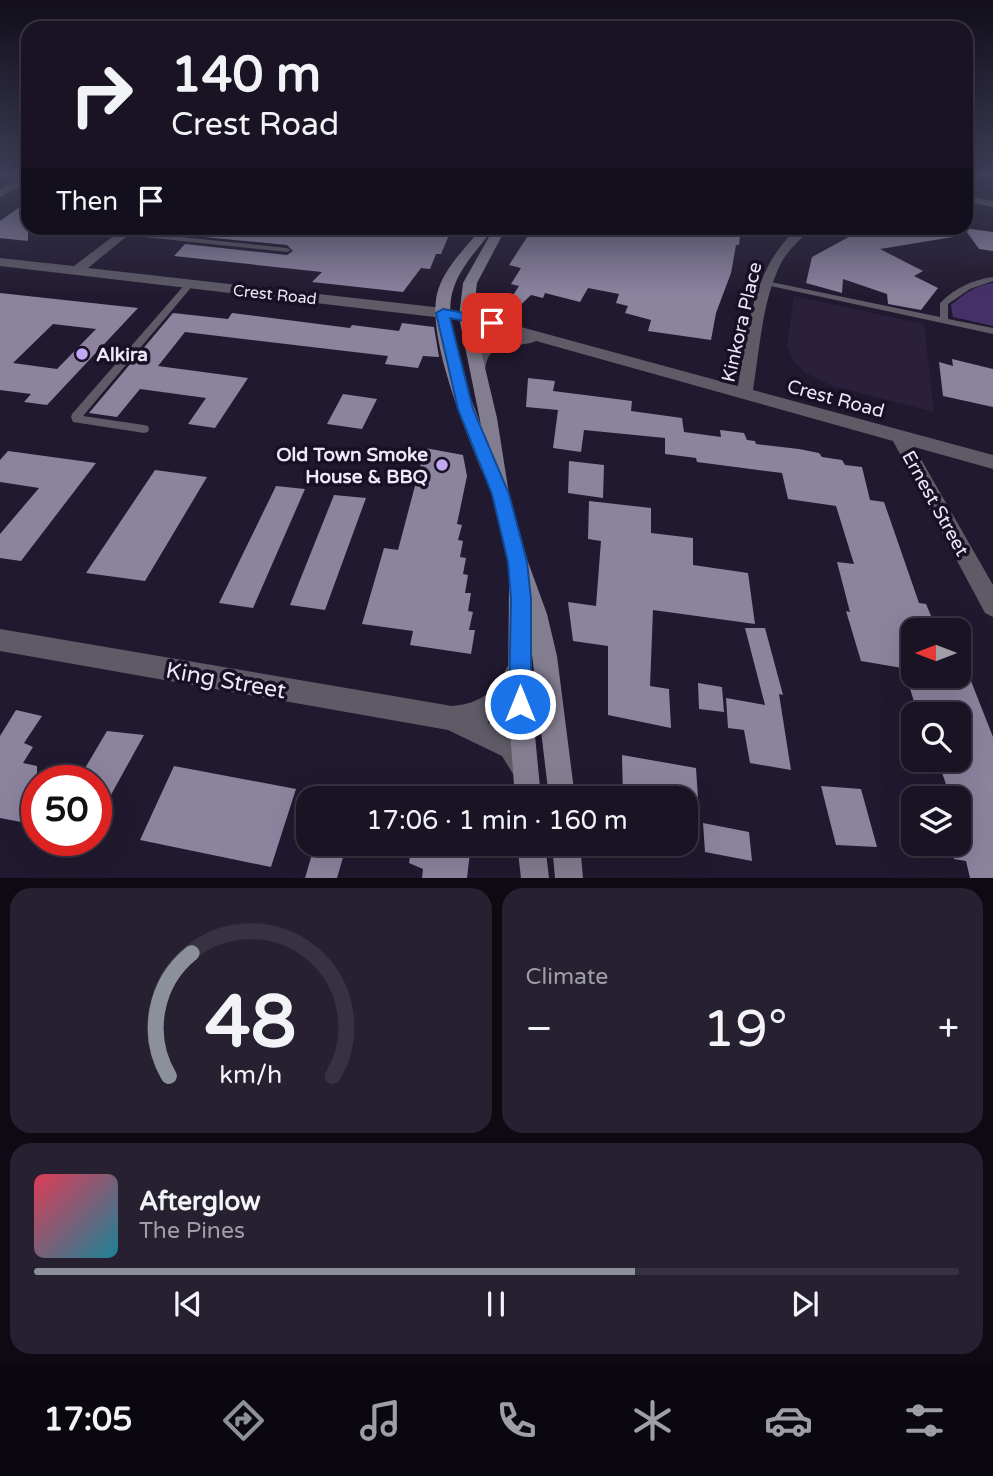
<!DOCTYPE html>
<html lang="en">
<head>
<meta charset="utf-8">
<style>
	:root { --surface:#191323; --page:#262030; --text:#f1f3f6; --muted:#9f9ea6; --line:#373241; --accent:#8c9099 }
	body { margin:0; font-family:"Varela Round",sans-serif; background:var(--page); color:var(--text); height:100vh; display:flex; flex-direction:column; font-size:26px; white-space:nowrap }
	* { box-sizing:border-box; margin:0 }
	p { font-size:23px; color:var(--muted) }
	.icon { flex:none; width:38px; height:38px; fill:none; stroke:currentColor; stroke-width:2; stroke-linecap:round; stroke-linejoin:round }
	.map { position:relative; height:878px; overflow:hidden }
	.drawer { display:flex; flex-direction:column; gap:10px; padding:10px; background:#0e0a13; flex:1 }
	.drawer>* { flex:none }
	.top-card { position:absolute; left:21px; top:21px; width:952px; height:214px; border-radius:21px; box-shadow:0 7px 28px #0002,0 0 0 2px var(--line); background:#191323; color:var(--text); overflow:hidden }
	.needle { width:46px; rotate:270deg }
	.buttons { position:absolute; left:901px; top:618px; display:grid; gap:14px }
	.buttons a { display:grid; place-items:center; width:70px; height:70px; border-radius:14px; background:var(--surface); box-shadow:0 7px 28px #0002,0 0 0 2px var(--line); font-size:35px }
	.speed { position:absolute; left:21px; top:765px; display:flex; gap:14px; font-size:35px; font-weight:700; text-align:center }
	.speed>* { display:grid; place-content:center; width:91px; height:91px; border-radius:50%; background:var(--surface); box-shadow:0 7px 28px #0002,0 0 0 2px var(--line); line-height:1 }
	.speed .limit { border:10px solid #d22; background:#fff; color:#111 }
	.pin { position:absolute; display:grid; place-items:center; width:60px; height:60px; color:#fff; margin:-30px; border-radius:14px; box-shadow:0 4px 10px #0006 }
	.me { position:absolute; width:77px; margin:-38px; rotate:0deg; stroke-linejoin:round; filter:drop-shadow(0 0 5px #0008) }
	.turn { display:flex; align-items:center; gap:24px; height:147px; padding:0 35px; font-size:32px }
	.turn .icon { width:91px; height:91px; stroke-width:2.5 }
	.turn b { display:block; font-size:49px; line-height:60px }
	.then { display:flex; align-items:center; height:66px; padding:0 35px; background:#0003; gap:14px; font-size:26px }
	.big { font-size:52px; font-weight:600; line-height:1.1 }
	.drawer .widget { flex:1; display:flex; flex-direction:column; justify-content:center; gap:10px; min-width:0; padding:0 24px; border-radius:21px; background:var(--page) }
	.drawer .dial { align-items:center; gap:0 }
	.dial svg { height:182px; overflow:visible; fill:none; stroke:var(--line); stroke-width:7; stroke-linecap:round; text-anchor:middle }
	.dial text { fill:var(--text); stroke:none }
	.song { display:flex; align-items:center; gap:21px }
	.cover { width:84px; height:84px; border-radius:10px; background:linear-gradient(135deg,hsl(350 70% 55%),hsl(190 70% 35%)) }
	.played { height:7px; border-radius:4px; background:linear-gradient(90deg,var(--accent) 65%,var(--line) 65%) }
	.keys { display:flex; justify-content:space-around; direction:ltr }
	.heat { display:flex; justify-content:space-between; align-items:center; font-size:38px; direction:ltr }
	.drawer .tiles { flex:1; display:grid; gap:10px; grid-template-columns:1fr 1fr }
	.widget:last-child { grid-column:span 2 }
	.trip { position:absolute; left:296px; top:786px; width:402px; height:70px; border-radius:21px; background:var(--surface); box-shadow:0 7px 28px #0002,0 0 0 2px var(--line); font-weight:600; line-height:70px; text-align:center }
	.menu { display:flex; height:112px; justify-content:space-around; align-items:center; background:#0a080e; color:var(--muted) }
	.menu .icon { width:49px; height:49px }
	.menu .current { color:var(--accent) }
	.menu b { font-size:32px; color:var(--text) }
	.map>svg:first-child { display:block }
	.built { fill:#2a203c }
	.green { fill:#453067 }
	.building { fill:#8c839f; fill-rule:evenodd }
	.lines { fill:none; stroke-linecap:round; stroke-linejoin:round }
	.service { fill:#5e5a66; fill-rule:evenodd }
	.minor { fill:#5e5a66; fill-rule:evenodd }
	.tertiary { fill:#5e5a66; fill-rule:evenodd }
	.secondary { fill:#827d8f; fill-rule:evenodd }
	.route { fill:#1a73e8; stroke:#114b97; stroke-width:2 }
	.poi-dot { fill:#c2a8f3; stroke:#181025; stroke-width:2.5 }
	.labels { text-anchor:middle; stroke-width:7; stroke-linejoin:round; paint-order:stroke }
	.far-street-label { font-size:16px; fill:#ede8f7; stroke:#181025 }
	.street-label { font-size:19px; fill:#ede8f7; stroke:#181025 }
	.poi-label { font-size:19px; font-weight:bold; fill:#ede8f7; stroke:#181025; text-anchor:start }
	.near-street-label { font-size:23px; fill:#ede8f7; stroke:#181025 }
</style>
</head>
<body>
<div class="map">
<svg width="993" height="878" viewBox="0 0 993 878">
	<rect width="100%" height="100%" fill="#21192f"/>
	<path class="built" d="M794 296 924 324 934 412 830 385 804 372 794 361 787 347Z"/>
	<path class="green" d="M993 283V326L953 317 951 305C965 293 975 286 993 283Z"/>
	<path class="building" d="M28 201V241L0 238V221Z
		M200 228H269L305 232 307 229 358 234 362 229 413 234 416 228H452L441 254H436L430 269 421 268 403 292 312 282 322 272 174 256 185 244 287 255 293 251 287 245 193 236Z
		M533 228H613L648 235 653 228H741L739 245H736L731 273 716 313 711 340 648 331 651 320 625 313 628 306 616 303 619 294 588 288 580 302 545 293 543 298 531 295 505 320 500 319 499 317 519 286 511 284 521 268 509 265Z
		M907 228H952L953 237 880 249 923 271 914 276 938 288 921 310 888 304 887 294 843 279 842 293 806 283 812 257 856 233 859 235 875 229 880 232Z
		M964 228 993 232V251L979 249Z
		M0 293 138 308 47 405 24 402 31 394 0 390ZM53 324 96 329 57 369 13 363Z
		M173 313 228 319 232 313 350 328 352 325 399 331 402 323 434 327 439 357 423 356 418 368 385 364 388 356 185 332 158 366 248 378 215 428 188 424 206 398 140 389 117 417 89 413Z
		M952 359 993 369V407L943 396 939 362 953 366Z
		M528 378 555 381 553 391 632 401 631 411 682 418 684 432 721 437 720 430 744 433 747 440 755 441 756 444 799 449 819 453 822 457 842 460 845 465 862 467 870 500 884 502 919 603 926 604 937 630H914V670L861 661 846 611 850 612 837 562 854 564 836 506 788 499 782 473 697 462 696 458 665 454V438L584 430 581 452 553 448 558 410 526 407Z
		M343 394 377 399 362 429 327 424Z
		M425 448 463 455 467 476 457 524 462 525 458 540 463 541 460 557 466 558 463 574 468 575 465 593H471L468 611 473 612 469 630H475L471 654 410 645 413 631 362 624 384 548 398 550Z
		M8 451 96 463 21 561 0 558V534L39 488 0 482V460Z
		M569 461 604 465 603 498 568 493Z
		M155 470 207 477 145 581 86 573Z
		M276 486 305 489 253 608 219 603Z
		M334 495 366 498 325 610 290 605Z
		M589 501 651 508V533L693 538V565L748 573 755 624 653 610 650 686 669 689 671 728 608 715V646L573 641 568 602 596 606 601 541 588 539Z
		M745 628H765L783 695 779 694 791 770 750 763 744 730 728 728 726 698 765 705Z
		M906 676H939L971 681 993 737V878H970L966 861 954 859 949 844H959V795L949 793 939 764 955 766 953 760H959V714H918Z
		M698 683 722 687 724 712 699 709Z
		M16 710 42 716 24 743 33 747 23 763 37 766V825L0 818V736Z
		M107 731 144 735 96 822V780H78Z
		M622 755 696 768 698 798H623Z
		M174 766 296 789 271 867 140 840Z
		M821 786 861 789 877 847 836 845Z
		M703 823 749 832 752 861 705 852Z
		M315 844H347L337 878H305Z
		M412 844H471L467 878H422L423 869 409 863Z"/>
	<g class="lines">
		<path class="service" d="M182 228H190L181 237 287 248 291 250 287 252 125 235 121 233 125 231 173 236Z
			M993 277V281L970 289 948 304V319L993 328V334L766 285 762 283 766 281 940 317V303C955 288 972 280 993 277Z
			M187 282H190L194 284 83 416 144 425 148 426 149 429 148 432 144 433 73 422 71 417 72 414Z"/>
		<path class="minor" d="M966 196 993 201V207L966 202Z
			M124 228H137L88 268 443 308 450 313 443 318 0 266V258L74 266Z
			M798 228H811C801 239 790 248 782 261 762 300 760 347 753 390L993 455V469L914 447 993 585V617L985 613 893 441 536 341C522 348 499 340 489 356 486 360 486 367 484 372L478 373 470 368C474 344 491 338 513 335L461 320 459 317 466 312 738 386C748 329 752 268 798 228Z
			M0 629 452 706C475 704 491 696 503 675 507 667 508 663 517 659L525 663 529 671C520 693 510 712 487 722L520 738 535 765 531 774 522 778 513 774 502 756 448 730 0 651Z"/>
		<path class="tertiary" d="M28 174V182L0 197V189Z"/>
		<path class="secondary" d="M482 228H506L477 283 473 317 497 418 509 494 528 562 547 614 557 656 575 798H549L531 646 532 704 541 798H515L508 704 509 585 513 578 488 478 482 471C465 429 427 338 437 294 443 269 466 247 482 228ZM494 228 463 283 459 317 481 425C468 390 440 324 454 287 462 264 480 247 494 228Z
			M517 844H545L549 878H521Z
			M552 844H580L583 878H555Z"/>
	</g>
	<linearGradient id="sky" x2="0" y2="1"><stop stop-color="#120e1a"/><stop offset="0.59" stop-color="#3d3e58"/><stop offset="1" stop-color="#3d3e58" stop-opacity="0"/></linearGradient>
	<rect width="993" height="297" fill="url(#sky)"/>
	<path class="route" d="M443 309 492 318 499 323 492 327 450 318 473 409 509 494 527 562 531 599V704L528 712 520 715 512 712 509 704 511 599 508 562 492 494 458 409 436 313Z"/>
	<g class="poi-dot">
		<circle cx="82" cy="354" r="7"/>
		<circle cx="442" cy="465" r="7"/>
	</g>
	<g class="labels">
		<g class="far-street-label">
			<text transform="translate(275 294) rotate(6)" y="6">Crest Road</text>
		</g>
		<g class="street-label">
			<text transform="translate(741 322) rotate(-77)" y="7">Kinkora Place</text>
			<text transform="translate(836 398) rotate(15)" y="7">Crest Road</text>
			<text transform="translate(936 503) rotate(61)" y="7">Ernest Street</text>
		</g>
		<g class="poi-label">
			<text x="96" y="361">Alkira</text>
			<text x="428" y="461" text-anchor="end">Old Town Smoke<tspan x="428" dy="22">House &amp; BBQ</tspan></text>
		</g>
		<g class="near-street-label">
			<text transform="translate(226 680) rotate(10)" y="8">King Street</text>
		</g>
	</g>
</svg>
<div class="buttons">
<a><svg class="needle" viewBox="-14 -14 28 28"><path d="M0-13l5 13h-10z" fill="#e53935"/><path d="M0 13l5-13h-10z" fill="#9f9ea6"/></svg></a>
<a><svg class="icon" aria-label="search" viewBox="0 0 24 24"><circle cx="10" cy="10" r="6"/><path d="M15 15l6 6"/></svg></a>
<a><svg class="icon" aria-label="layers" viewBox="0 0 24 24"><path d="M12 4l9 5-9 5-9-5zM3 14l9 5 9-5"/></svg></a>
</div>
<div class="speed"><div class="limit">50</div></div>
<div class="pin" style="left:492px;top:323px;background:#d93025"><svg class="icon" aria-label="arrive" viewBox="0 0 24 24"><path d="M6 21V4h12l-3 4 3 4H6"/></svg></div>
<svg class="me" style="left:520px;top:704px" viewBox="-20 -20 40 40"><circle r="17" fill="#1a73e8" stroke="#fff" stroke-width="3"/><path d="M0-11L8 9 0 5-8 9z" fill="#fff"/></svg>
<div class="trip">17:06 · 1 min · 160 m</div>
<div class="top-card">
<div class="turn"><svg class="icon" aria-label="right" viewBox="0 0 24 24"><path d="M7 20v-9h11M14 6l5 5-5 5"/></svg><div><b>140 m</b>Crest Road</div></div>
<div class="then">Then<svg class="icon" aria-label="arrive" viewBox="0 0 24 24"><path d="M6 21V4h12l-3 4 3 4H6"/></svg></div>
</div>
</div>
<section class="drawer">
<div class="tiles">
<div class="widget dial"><svg viewBox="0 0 100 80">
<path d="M14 69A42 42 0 1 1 86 69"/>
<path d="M14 69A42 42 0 0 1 24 15" stroke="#8c9099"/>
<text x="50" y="56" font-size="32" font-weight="700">48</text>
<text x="50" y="72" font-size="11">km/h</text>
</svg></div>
<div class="widget"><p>Climate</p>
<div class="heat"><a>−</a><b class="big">19°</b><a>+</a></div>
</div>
<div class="widget">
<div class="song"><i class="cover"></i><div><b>Afterglow</b><p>The Pines</p></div></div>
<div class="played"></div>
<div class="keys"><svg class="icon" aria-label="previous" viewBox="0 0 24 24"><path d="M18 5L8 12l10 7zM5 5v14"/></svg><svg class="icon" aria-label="pause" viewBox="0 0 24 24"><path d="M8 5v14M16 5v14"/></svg><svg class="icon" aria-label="next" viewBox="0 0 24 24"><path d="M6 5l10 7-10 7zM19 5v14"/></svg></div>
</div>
</div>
</section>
<nav class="menu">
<b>17:05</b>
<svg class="icon current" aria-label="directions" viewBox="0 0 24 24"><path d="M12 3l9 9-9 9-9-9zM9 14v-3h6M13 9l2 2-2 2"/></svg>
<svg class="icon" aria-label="music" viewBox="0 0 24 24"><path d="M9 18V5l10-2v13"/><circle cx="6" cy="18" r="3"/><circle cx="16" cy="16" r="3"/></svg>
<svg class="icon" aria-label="phone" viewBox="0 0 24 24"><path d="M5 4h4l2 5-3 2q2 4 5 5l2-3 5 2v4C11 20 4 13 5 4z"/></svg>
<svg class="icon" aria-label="climate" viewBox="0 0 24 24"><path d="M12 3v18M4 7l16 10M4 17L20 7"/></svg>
<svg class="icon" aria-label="car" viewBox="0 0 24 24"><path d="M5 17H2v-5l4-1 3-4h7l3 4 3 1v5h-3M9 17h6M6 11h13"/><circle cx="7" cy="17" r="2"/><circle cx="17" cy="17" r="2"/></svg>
<svg class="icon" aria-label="filters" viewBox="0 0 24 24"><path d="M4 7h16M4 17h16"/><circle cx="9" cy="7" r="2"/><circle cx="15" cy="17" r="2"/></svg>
</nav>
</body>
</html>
